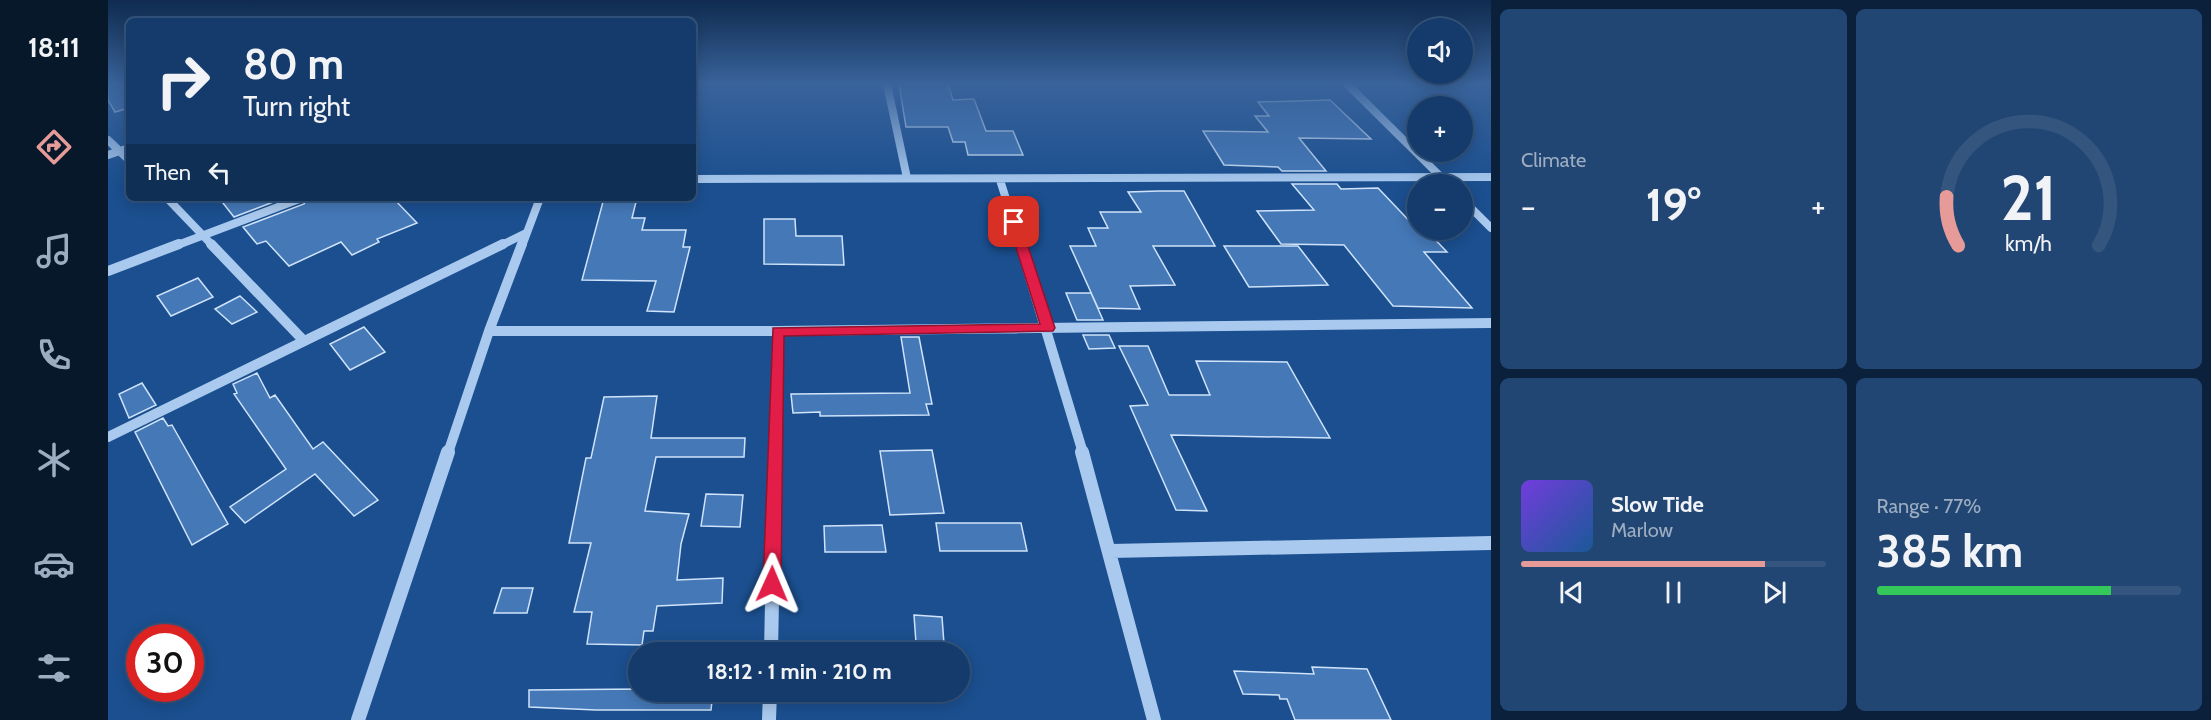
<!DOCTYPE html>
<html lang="en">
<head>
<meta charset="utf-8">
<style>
	:root { --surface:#143b6b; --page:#214673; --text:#f1f3f6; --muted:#9dadc1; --line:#33557e; --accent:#e69b98 }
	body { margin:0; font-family:Cabin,sans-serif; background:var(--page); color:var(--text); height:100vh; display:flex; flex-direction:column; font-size:22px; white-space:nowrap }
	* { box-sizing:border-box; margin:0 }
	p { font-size:20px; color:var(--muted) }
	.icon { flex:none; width:33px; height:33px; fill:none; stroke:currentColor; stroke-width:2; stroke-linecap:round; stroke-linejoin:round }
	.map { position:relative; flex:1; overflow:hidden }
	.sheet { display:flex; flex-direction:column; gap:9px; padding:9px; background:#0b203b; width:720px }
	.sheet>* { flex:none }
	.top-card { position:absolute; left:18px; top:18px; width:570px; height:183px; border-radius:9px; box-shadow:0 3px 15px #0003,0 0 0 2px var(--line); background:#143b6b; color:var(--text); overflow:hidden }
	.fabs { position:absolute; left:1299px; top:18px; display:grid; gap:12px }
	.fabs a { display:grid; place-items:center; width:66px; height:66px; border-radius:50%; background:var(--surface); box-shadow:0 3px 15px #0003,0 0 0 2px var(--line); font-size:30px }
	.speed { position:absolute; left:18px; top:624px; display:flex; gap:12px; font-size:30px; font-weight:700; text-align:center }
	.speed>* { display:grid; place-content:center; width:78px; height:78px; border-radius:50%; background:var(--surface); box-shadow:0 3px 15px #0003,0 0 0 2px var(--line); line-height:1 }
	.speed .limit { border:9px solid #d22; background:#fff; color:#111 }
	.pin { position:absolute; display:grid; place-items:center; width:51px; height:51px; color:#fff; margin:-26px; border-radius:12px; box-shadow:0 3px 9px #0006 }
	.me { position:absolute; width:66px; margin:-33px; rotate:1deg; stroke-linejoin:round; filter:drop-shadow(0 0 4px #0008) }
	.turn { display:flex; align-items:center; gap:21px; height:126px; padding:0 18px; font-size:27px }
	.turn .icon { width:78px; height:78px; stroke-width:2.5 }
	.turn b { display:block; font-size:42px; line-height:51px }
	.then { display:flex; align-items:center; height:57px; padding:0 18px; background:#0003; gap:12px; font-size:22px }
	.big { font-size:45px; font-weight:700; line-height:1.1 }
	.sheet .tile { flex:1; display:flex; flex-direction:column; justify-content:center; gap:9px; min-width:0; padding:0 21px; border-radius:9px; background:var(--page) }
	.sheet .dial { align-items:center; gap:0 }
	.dial svg { height:156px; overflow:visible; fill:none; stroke:var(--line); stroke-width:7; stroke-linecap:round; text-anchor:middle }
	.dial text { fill:var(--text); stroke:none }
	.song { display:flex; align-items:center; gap:18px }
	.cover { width:72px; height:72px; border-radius:9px; background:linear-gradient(135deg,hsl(260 70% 55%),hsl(210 70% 35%)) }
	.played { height:6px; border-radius:3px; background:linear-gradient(90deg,var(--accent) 80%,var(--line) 80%) }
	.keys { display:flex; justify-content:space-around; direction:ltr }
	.heat { display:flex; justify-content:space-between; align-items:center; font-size:33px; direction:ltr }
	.charge { height:9px; border-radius:4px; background:linear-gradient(90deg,#34c759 77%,var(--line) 0) }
	.sheet .tiles { flex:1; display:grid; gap:9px; grid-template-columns:repeat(2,1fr) }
	.trip { position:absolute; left:520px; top:642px; width:342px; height:60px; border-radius:30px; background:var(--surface); box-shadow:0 3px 15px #0003,0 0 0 2px var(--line); font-weight:700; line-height:60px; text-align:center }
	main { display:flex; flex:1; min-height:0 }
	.menu { display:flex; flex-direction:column; width:108px; justify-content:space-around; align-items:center; background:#08182b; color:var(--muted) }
	.menu .icon { width:42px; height:42px }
	.menu .active { color:var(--accent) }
	.menu b { font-size:27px; color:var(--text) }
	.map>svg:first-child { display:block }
	.building { fill:#4478b7; stroke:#cfe3fa; stroke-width:1.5 }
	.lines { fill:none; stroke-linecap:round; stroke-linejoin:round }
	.minor-far2 { stroke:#a9c9ee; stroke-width:8 }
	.minor-far1 { stroke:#a9c9ee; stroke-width:10 }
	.minor { stroke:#a9c9ee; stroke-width:14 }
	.route { fill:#e11d48; stroke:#92132f; stroke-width:1.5 }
</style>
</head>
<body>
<main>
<nav class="menu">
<b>18:11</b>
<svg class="icon active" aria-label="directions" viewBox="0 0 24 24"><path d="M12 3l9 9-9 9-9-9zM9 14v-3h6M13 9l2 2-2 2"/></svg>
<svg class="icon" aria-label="music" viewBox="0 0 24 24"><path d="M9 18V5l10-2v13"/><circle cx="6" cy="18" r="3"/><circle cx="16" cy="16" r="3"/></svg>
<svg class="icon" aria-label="phone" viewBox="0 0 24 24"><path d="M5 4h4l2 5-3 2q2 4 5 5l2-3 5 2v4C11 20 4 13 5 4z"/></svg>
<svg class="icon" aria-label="climate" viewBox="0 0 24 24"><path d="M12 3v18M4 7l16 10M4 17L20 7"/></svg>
<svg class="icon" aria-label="car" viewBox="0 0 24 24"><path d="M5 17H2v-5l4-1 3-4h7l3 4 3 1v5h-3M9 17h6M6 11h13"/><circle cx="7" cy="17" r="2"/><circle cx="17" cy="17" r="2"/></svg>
<svg class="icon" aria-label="filters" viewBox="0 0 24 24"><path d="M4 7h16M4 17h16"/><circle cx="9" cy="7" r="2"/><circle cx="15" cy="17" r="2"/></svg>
</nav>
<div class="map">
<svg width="1383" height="720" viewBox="0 0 1383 720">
	<rect width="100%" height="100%" fill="#1b4f8f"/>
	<path class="building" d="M0 84H21V108L7 112 0 100Z
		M791 84H840L845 100 866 99 878 131H905L915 155H860L857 142H845L840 127H798Z
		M1222 100 1263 139 1191 138 1218 171H1174L1170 167 1116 165 1095 131 1160 132 1147 116H1161L1150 102Z
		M1184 184H1229L1233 189 1270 188 1310 230H1318L1339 252H1316L1364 308 1285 306 1236 245 1173 244 1149 211 1206 210Z
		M1051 191H1076L1107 246H1045L1067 285 1022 286 1032 309 990 308 962 246H988L980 228H1000L992 212H1033L1020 192Z
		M111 198H176L126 217Z
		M200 198H285L309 223 269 239 271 242 244 255 233 242 181 266 158 241 149 244 135 227 196 204Z
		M496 198H529L524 218H537L534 230H578L575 247H582L566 312 539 311 548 281 474 280Z
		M656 219H687L688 236H734L736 265 656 264Z
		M1116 246H1190L1220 285 1141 287Z
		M90 278 105 297 63 316 49 296Z
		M958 293H983L995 320H969Z
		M132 296 149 312 124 324 107 309Z
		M256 327 277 352 242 370 222 344Z
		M975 335H1001L1007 348 981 349Z
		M793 337H811L824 404H818L821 415 712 416V412L685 413 683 394 802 393Z
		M1011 346H1040L1061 395H1102L1088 361 1179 362 1222 438 1063 435 1099 511 1068 510 1022 406 1040 405Z
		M149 373 162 398 167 395 205 449 215 442 270 500 246 516 207 474 137 523 122 507 178 469 126 394 129 393 125 384Z
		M34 383 48 405 21 418 11 394Z
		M549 396 543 438H637L636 457H548L537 511 581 514 573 544 569 580 615 578 614 603 549 606 545 631H536L534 645 479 644 484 612H466L483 543H461L478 458H483L496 397Z
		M55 418 60 426 64 425 120 524 84 545 27 432Z
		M824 450 836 513 782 515 772 451Z
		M598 494 635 495 632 527 593 526Z
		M828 523H913L919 551H832Z
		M774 525 778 552H717L716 526Z
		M394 588H425L419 613H386Z
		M806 615 834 617 836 644 808 643Z
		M1204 667 1259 669 1283 720H1187L1179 699H1172L1171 695 1135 694 1126 671 1206 674Z
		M531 689V692H605L603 710H488L421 707V690Z"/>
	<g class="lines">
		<path class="minor-far2" d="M779 84 799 178
			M1239 84 1336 180
			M0 140 21 160
			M0 155 21 148
			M585 179 1383 177
			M892 180 913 246
			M59 198 105 246
			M1354 199 1383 228
			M67 246 194 198
			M392 246 418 233
			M414 246 432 198"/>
		<path class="minor-far1" d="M103 244 196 341
			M912 244 975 453
			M0 271 71 244
			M381 331H670L1383 323
			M0 437 395 244
			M340 453 381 331 414 244
			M667 453 670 331"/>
		<path class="minor" d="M974 452 1046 720
			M1003 551 1383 543
			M663 652 667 452
			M250 720 340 452
			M661 720 662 692"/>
	</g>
	<linearGradient id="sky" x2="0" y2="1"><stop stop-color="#0f2b4f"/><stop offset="0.45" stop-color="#39639b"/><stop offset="1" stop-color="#39639b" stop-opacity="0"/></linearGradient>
	<rect width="1383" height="185" fill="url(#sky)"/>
	<path class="route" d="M902 220 912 222 947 328 945 331 676 336 673 584 670 589 664 592 658 589 655 584 665 328 932 324 900 222Z"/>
</svg>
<div class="fabs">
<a><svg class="icon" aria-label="sound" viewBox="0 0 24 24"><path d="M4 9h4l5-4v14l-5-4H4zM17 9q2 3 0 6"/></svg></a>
<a>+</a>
<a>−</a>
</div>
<div class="speed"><div class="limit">30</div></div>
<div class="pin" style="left:906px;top:222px;background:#d93025"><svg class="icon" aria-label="arrive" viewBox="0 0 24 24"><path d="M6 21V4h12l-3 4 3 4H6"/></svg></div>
<svg class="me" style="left:664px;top:584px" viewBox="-20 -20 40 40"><path d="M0-17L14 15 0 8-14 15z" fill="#e11d48" stroke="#fff" stroke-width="4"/></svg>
<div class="trip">18:12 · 1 min · 210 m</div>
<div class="top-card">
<div class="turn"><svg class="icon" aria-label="right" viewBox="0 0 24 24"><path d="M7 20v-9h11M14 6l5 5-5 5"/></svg><div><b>80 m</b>Turn right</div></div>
<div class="then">Then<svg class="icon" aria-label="left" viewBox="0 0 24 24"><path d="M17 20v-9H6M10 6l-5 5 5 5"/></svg></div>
</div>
</div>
<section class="sheet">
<div class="tiles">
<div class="tile"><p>Climate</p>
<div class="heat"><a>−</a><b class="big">19°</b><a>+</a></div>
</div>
<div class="tile dial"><svg viewBox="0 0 100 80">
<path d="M14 69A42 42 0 1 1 86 69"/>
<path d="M14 69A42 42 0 0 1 8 44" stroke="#e69b98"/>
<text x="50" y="56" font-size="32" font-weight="700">21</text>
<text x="50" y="72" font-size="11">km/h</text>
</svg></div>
<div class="tile">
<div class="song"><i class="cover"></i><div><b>Slow Tide</b><p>Marlow</p></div></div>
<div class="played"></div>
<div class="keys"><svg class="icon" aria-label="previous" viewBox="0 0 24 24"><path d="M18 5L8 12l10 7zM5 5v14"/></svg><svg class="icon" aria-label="pause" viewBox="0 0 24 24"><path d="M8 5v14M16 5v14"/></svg><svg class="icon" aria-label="next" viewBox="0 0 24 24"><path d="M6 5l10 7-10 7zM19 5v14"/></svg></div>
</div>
<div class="tile"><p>Range · 77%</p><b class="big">385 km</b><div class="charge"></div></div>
</div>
</section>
</main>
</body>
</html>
